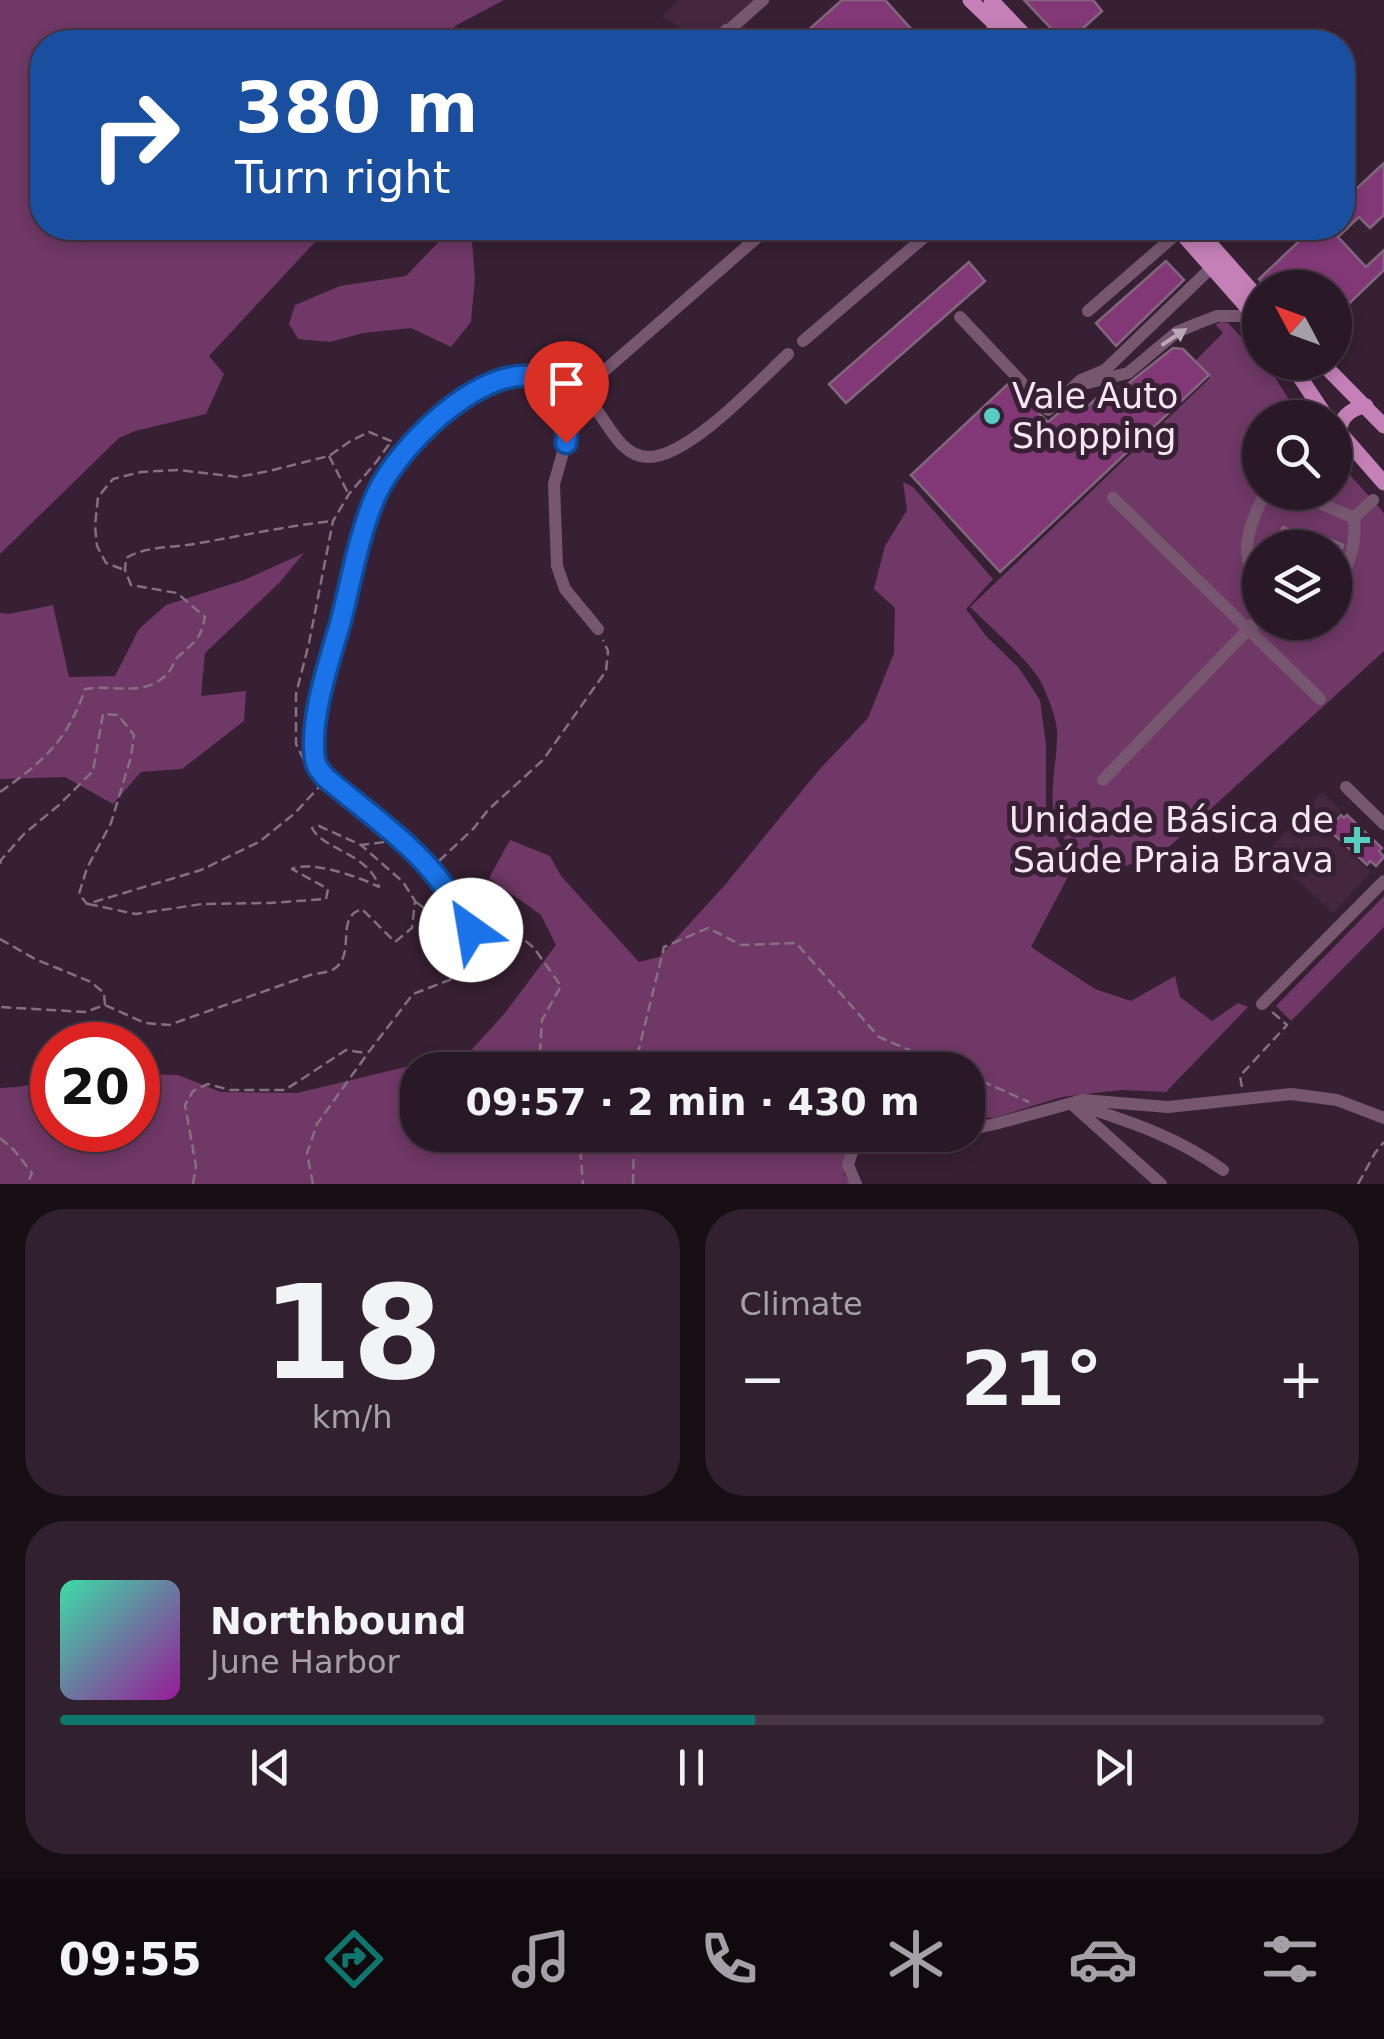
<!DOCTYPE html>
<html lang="en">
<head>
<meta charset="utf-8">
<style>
	:root { --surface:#291826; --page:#31212e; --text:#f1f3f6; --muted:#a5a0a7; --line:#453743; --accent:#0f766e }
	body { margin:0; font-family:"DejaVu Sans",sans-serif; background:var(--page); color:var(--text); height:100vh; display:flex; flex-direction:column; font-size:38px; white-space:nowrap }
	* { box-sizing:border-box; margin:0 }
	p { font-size:32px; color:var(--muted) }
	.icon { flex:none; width:55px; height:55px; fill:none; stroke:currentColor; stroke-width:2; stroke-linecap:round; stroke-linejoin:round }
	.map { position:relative; height:1184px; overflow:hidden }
	.details { display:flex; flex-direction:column; gap:25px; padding:25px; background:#170d15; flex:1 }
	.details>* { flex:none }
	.banner { position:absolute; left:30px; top:30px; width:1325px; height:210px; border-radius:40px; box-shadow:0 5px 15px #0003,0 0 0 2px var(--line); background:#1a4fa0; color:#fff; overflow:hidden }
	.needle { width:65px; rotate:311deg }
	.fabs { position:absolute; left:1242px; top:270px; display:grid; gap:20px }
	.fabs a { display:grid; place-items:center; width:110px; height:110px; border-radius:50%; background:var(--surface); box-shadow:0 5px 15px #0003,0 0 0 2px var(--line); font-size:50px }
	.speed { position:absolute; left:30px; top:1022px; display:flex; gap:20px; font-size:50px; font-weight:700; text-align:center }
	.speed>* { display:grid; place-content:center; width:130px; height:130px; border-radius:50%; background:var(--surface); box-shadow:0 5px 15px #0003,0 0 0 2px var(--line); line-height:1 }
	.speed .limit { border:15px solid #d22; background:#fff; color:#111 }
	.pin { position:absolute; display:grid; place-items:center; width:85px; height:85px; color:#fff; margin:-102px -42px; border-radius:50% 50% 50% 0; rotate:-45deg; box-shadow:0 0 10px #0007 }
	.pin .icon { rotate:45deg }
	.me { position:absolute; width:110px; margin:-55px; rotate:328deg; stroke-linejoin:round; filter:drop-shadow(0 0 8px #0008) }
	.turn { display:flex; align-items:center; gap:35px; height:210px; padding:0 40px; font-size:45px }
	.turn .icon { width:130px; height:130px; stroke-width:2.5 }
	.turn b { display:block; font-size:70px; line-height:85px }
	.big { font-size:75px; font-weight:600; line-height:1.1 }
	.details .card { flex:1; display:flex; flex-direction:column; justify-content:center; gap:15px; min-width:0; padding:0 35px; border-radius:40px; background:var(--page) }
	.details .dial { align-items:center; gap:0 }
	.dial b { font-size:130px; line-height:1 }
	.song { display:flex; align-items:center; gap:30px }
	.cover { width:120px; height:120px; border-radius:15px; background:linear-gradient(135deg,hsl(160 70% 55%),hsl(300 70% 35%)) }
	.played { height:10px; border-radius:5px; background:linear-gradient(90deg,var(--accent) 55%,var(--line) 55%) }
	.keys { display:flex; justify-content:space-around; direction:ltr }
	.heat { display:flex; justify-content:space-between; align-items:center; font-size:55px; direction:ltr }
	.details .tiles { flex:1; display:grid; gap:25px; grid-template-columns:1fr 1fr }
	.card:last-child { grid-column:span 2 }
	.trip { position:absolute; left:400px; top:1052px; width:585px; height:100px; border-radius:40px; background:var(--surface); box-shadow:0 5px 15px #0003,0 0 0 2px var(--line); font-weight:600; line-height:100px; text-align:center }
	.tabs { display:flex; height:160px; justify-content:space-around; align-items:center; background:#100a0f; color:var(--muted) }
	.tabs .icon { width:70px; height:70px }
	.tabs .current { color:var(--accent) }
	.tabs b { font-size:45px; color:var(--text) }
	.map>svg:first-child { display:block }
	.built { fill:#44273e }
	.green { fill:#6f3866; fill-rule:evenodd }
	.building { fill:#823877; stroke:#82667b; stroke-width:2.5 }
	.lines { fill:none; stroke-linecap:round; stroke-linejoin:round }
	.path { stroke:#847080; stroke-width:2.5; stroke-dasharray:10 5; stroke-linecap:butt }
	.minor { stroke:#775670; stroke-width:12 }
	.major { stroke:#c480b7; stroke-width:15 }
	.oneway { fill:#bda5b8 }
	.route-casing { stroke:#114b97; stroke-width:25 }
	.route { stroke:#1a73e8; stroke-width:18 }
	.poi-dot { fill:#57cec1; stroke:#372033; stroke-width:4 }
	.labels { text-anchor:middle; stroke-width:10; stroke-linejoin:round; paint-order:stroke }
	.poi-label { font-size:35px; fill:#f6e6f2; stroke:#372033; text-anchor:start }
</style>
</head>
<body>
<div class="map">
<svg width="1384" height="1184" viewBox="0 0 1384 1184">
	<rect width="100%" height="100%" fill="#372033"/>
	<path class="built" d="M678 0H771L729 42H708L662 17Z
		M1322 792 1341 810 1324 829 1371 872 1333 913 1267 852Z"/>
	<path class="green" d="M0 0H504L455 26 448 42H42V228H328L209 356 224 374 206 414 135 431 119 438 0 554Z
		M449 228H485L472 242 475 278 471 322 451 347 411 328 363 333 330 342 298 339 289 324 295 305 340 286 406 276 450 230Z
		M1222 322 1228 323 1243 339 1242 341 1246 339 1260 356V362L1266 363 1300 417 1260 418V492H1335V458L1384 513V651L1170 846C1134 864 1107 883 1073 848 1064 840 1056 828 1054 815 1049 786 1058 759 1057 730 1056 717 1048 698 1043 686 1034 664 988 625 970 607L1210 378 1195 361 1223 333 1215 324ZM1283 527 1335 548V622H1260V548L1274 547Z
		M903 482 913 487 993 579 966 609 986 636 1019 668 1040 700 1046 744V816L1072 869 1031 947 1095 989 1131 1001 1175 976 1180 997 1212 1021 1238 1003 1248 1007 1166 1092 1121 1090 1062 1097 993 1118 968 1116V1070H418V1135H851L844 1174 851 1184H0V1088L17 1087 52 1081V1130H138V1074L178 1075 221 1092 297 1093 422 1063 456 1067 504 1014 556 945 541 915 489 878 510 840 550 856 561 876 639 962 659 957 724 886 819 770 868 718 894 653 895 608 874 589 885 546 907 510Z
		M304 553 279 583 205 653 201 696 246 691 244 721 182 769 141 772 113 804 65 777 0 779V613L9 614 53 605 69 677 115 676 139 629 166 605 244 580Z
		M1384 896V927L1291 1021 1276 1006Z"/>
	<path class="building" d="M842 0H885L923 42H795Z
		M1024 0H1093L1102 11 1068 42H1064Z
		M1384 163V215L1370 228 1359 217 1338 237 1366 267 1384 250V270L1335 317V288H1268L1259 279 1313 228H1342V202Z
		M1166 261 1184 280 1116 346 1096 323Z
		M969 262 985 281 846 403 829 384Z
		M1173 348 1183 349 1209 375 1000 572 911 475 1009 383 1048 422 1076 398 1086 408 1106 389 1116 386 1120 390Z
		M1283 527 1309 538 1312 532 1343 545 1342 548H1274Z
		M1341 815 1344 818 1347 815 1382 848 1379 851 1384 857 1376 866 1370 861 1367 865 1331 832 1335 828 1332 825Z"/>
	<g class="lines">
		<path class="path" d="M1252 333 1260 343
			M329 456 348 493
			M122 569 106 563 97 546 95 526 98 497 113 479 141 472 179 470 238 477 269 471 329 456 349 442 369 432 391 441 395 446
			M304 760 296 744V694L309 643 333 521 349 494 377 461 390 443
			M0 792C43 762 68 740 85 689 112 684 144 698 167 674 173 669 173 660 180 655 196 641 201 638 205 617L177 593 131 585 125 570 126 558C146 546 171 548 194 544 241 536 286 526 333 521
			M439 861 474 828 488 810 543 760 606 671 608 651 603 640
			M0 864 1 860 24 834 59 805 93 771 103 714 118 715 134 735 131 757 111 823 87 868 79 894 87 904 201 870 259 842 295 813 319 787
			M416 902 441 921 455 928
			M88 904 136 914 202 904 269 903 326 899 328 889 292 869C311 860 360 877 379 887 369 853 323 850 312 828L319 826 361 845 385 842
			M484 931H514L534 948 561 986 542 1020 539 1070
			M0 939 35 959 91 982 104 993 105 1005 85 1012 0 1007
			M105 1005 145 1023 169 1025 310 975C317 973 328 973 334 969 357 954 334 917 362 909L395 942 412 928 415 901 403 882 361 845
			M636 1070V1061L664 947 708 928 741 945 796 943 879 1037 955 1070
			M968 1075 1029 1102
			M1242 1087 1240 1076 1287 1025 1271 1011
			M579 1135 583 1184
			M0 1138 14 1150 32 1173 27 1184
			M193 1184 196 1166 185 1105 193 1091 208 1084 230 1090H285L346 1050 366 1053
			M313 1184 307 1153 317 1124 368 1053 413 994 465 974 470 940
			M633 1184 634 1135
			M1358 1184 1375 1153 1384 1142"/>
		<path class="minor" d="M726 30 730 29 763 0
			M978 42 998 25
			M1088 311 1180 231
			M960 317 1048 410 1081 380 1105 370 1212 267
			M803 341 935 228
			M551 382 569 431 554 484 557 566 565 589 598 629
			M1088 383 1128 373 1177 332 1196 324 1217 316H1255
			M580 392 768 228
			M1294 492 1354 518
			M1113 498 1320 699
			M1354 518 1373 500
			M1260 586C1236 551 1250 527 1265 492
			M1335 590C1348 566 1357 546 1354 518
			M1103 780 1260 617
			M1346 787 1384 824
			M471 930C450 894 427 863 395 835 376 819 333 789 320 770 299 740 358 554 370 511 392 458 451 389 510 378 531 374 558 381 577 391 604 405 613 456 648 457 688 458 758 382 788 354
			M1262 1004 1384 881
			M1076 1104C1130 1122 1176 1136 1223 1170
			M1074 1106 1161 1184
			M968 1127H981L995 1124 1083 1100 1168 1107 1291 1094 1337 1100 1384 1118
			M856 1184 848 1165 857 1135"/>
		<path class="major" d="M970 0 1014 42
			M991 0 1031 42
			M1177 228 1260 322
			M1196 228 1260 300
			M1290 362 1327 418
			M1321 362 1384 426
			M1335 427 1384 483
			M1339 432C1341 416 1350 409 1366 406"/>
	</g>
	<defs><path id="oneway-solid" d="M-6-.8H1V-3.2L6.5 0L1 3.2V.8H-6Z" transform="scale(2.5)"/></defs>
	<use class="oneway" href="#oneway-solid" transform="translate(1174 337) rotate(-34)"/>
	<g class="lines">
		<g class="route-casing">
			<path id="route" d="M471 930C459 910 448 889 432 871 402 836 362 808 326 778 321 772 316 767 315 759 309 720 329 662 340 624 351 582 359 532 377 493 399 447 474 372 528 376 536 377 544 380 550 382 558 402 570 421 566 443"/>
		</g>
		<use href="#route" class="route"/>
	</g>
	<g class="poi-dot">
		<circle cx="992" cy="416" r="10"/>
		<path d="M1352 825h10v10h10v10h-10v10h-10v-10h-10v-10h10z"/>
	</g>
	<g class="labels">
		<g class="poi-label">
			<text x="1012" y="408">Vale Auto<tspan x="1012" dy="40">Shopping</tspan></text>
			<text x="1334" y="832" text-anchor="end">Unidade Básica de<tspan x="1334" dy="40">Saúde Praia Brava</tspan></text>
		</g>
	</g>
</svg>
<div class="fabs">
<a><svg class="needle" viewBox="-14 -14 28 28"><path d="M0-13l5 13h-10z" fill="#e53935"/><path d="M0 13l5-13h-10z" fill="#a5a0a7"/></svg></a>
<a><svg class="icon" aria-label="search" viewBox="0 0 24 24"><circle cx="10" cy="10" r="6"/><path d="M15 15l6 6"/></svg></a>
<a><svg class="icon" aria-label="layers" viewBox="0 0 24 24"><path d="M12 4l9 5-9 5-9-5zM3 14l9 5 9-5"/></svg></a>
</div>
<div class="speed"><div class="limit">20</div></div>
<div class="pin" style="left:566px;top:443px;background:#d93025"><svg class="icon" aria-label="arrive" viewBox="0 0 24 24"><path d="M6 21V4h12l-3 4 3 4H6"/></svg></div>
<svg class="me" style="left:471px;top:930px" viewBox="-20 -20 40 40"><circle r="19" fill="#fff"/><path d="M0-13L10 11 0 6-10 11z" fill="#1a73e8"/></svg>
<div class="trip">09:57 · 2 min · 430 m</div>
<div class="banner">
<div class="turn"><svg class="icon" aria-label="right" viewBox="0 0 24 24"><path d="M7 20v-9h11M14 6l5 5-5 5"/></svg><div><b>380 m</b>Turn right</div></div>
</div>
</div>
<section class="details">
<div class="tiles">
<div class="card dial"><b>18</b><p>km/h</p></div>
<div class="card"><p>Climate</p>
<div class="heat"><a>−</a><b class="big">21°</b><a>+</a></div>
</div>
<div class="card">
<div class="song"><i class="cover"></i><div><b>Northbound</b><p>June Harbor</p></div></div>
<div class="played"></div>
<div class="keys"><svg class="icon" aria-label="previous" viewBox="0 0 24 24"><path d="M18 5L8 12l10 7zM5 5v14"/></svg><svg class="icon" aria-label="pause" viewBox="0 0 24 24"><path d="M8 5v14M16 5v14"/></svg><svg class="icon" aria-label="next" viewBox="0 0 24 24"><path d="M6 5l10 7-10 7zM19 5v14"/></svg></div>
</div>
</div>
</section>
<nav class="tabs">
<b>09:55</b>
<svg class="icon current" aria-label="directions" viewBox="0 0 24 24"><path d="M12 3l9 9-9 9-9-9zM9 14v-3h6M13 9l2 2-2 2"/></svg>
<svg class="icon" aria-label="music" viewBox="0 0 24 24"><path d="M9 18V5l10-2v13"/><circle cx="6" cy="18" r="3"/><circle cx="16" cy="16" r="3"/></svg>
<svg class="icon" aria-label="phone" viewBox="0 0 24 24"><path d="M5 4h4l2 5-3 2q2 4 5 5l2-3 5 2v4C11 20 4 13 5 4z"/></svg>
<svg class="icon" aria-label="climate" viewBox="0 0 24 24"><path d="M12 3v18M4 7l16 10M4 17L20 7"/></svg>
<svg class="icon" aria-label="car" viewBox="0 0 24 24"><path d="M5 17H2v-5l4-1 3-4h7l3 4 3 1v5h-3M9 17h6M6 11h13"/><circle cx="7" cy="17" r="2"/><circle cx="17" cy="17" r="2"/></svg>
<svg class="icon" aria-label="filters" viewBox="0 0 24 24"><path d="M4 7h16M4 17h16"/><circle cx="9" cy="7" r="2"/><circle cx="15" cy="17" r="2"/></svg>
</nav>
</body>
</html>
